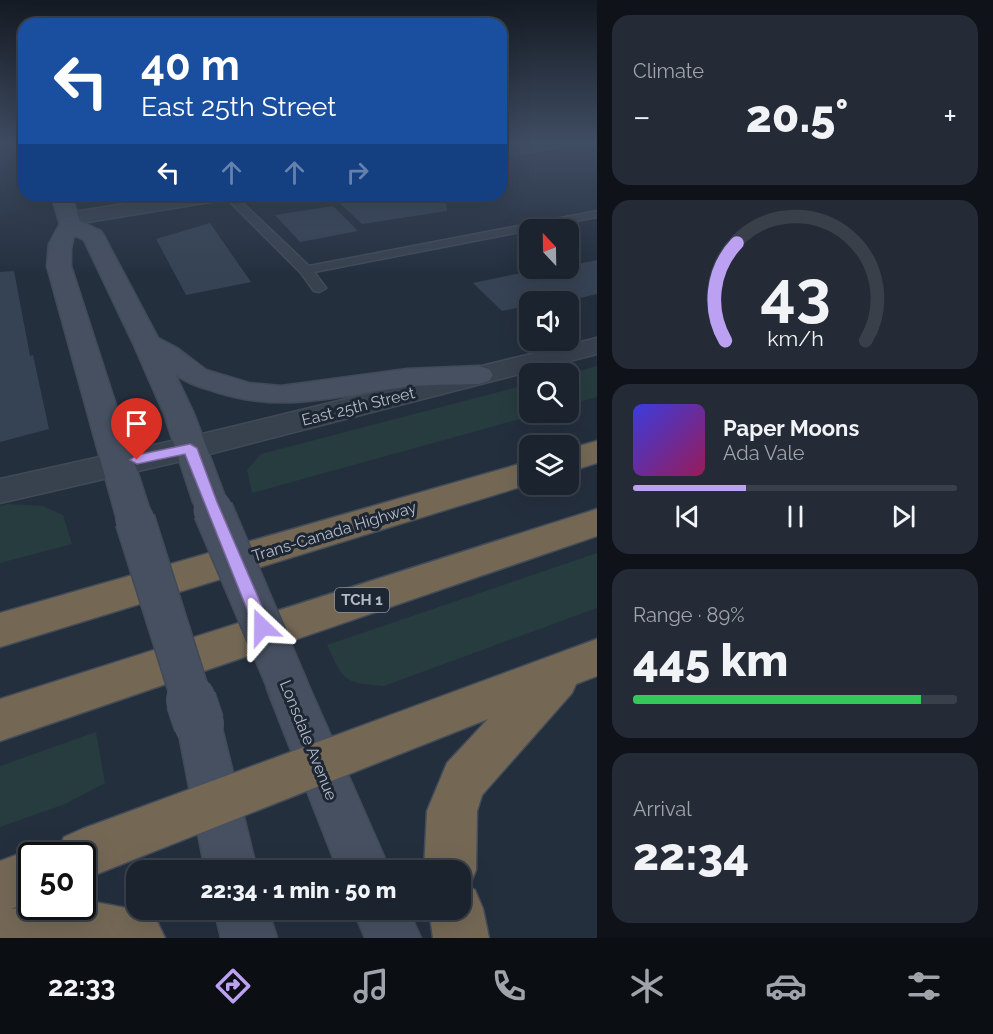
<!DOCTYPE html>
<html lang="en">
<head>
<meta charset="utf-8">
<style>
	:root { --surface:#1b232e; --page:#242b36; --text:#f1f3f6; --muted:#a0a4aa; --line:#39404a; --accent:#bca0f2 }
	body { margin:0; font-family:Raleway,sans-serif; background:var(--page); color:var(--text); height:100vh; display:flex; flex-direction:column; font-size:22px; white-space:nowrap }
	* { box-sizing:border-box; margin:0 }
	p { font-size:20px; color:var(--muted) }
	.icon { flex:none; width:33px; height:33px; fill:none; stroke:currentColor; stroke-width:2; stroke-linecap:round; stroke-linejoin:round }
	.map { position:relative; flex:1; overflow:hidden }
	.side { display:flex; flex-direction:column; gap:15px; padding:15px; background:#0f1319; width:396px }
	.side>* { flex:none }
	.hud { position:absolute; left:18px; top:18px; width:489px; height:183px; border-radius:18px; box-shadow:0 6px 24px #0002,0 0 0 2px var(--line); background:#1a4fa0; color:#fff; overflow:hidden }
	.needle { width:39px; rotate:338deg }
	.tools { position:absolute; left:519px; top:219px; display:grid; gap:12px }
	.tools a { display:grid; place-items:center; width:60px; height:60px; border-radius:12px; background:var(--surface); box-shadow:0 6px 24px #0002,0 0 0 2px var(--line); font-size:30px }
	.speed { position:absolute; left:18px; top:842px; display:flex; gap:12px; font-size:30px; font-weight:700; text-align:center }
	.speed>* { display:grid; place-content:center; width:78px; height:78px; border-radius:50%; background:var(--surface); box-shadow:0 6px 24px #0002,0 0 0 2px var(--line); line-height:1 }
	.speed .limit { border:3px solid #111; border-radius:9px; background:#fff; color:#111 }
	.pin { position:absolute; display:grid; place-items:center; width:51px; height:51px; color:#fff; margin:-62px -26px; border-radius:50% 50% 50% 0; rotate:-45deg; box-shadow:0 0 6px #0007 }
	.pin .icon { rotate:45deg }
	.me { position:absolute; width:66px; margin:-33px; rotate:337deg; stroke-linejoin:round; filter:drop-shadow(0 0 4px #0008) }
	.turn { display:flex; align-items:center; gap:21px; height:126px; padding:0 24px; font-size:27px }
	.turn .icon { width:78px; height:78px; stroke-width:2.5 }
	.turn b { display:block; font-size:42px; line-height:51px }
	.lanes { display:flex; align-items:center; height:57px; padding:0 24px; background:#0003; justify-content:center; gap:30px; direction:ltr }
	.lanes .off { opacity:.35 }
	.big { font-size:45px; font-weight:800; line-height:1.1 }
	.side .widget { flex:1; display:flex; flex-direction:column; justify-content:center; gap:9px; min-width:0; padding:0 21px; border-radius:18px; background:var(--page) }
	.side .dial { align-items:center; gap:0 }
	.dial svg { height:156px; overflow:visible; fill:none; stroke:var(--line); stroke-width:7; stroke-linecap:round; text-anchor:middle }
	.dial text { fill:var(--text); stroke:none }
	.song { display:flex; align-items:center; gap:18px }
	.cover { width:72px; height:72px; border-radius:9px; background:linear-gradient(135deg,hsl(240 70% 55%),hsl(330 70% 35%)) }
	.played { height:6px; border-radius:3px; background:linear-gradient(90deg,var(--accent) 35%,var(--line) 35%) }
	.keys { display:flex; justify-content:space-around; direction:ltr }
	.heat { display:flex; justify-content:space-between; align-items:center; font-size:33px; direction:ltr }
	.charge { height:9px; border-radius:4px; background:linear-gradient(90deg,#34c759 89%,var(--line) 0) }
	.trip { position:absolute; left:126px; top:860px; width:345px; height:60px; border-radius:18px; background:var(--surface); box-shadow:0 6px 24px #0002,0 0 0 2px var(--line); font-weight:800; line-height:60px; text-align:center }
	.tab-bar { display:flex; height:96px; justify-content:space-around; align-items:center; background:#0b0e12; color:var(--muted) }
	.tab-bar .icon { width:42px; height:42px }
	.tab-bar .active { color:var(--accent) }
	.tab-bar b { font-size:27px; color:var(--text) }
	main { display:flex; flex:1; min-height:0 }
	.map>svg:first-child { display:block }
	.green { fill:#263c3f }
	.building { fill:#364354 }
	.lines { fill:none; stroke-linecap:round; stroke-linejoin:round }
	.service-casing { stroke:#414a57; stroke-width:3 }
	.minor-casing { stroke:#414a57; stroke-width:3 }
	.tertiary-casing { stroke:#414a57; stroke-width:3 }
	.secondary-casing { stroke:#414a57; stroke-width:3 }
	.motorway-casing { stroke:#434c59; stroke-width:3 }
	.service { fill:#38414e; fill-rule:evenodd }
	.minor { fill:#38414e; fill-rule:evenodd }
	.tertiary { fill:#38414e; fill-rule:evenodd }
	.secondary { fill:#465061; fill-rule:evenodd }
	.motorway { fill:#746855; fill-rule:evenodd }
	.secondary-bridge-far2-casing { stroke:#414a57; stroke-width:34; stroke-linecap:butt }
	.secondary-bridge-far1-casing { stroke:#414a57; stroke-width:42; stroke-linecap:butt }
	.secondary-bridge-casing { stroke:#414a57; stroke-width:52; stroke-linecap:butt }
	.secondary-bridge-far2 { stroke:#465061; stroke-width:32 }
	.secondary-bridge-far1 { stroke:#465061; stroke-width:39 }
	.secondary-bridge { stroke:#465061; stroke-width:50 }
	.route { fill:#bca0f2; stroke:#7a689d; stroke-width:1.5 }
	.labels { text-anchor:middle; stroke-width:6; stroke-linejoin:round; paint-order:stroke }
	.shield { fill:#1d2633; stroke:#878f9c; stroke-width:1.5 }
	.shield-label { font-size:15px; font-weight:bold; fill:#b4bcc9 }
	.street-label { font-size:16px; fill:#b4bcc9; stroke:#1d2633 }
</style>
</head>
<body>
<main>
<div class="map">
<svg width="597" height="938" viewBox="0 0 597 938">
	<rect width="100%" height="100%" fill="#242f3e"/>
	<path class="green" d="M597 366V397L569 405V374Z
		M529 384 530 412 542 413 252 493 247 470 261 454Z
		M8 504 43 506 63 515 72 544 0 563V506Z
		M597 553V608L384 686C344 683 344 682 327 645Z
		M96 732 105 783 65 804 0 827V766Z"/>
	<path class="building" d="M331 195H445L447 211 362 224Z
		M333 206 358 231 300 242 275 215Z
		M210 223 251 282 186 295 156 239Z
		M597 260V294L576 299 572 296 546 302H530V305L502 311 473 283 545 268H568V266Z
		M14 271 30 356 33 355 49 429 0 442V272Z"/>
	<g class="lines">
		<g class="service-casing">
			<path id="service" d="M223 195H234L309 266 597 211V217L314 272 326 288 319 292 314 291 301 273Z"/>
		</g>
		<g class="minor-casing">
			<path id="minor" d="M516 144H559L556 148 550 149 501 156V146Z
				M178 195H226L223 199 216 201 69 225 61 224 58 219 61 214 69 213Z"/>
		</g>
		<g class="tertiary-casing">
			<path id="tertiary" d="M597 338V354L190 459 0 503V479L190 437Z"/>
		</g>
		<g class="secondary-casing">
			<path id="secondary" d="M51 195H71L80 221 101 231 104 236 158 338 177 348 206 370 249 383 281 386 407 369 479 366 489 369 493 375 489 381 479 384C455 385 430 384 406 387 337 395 286 414 216 392 201 387 188 384 175 374L194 414 227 502 222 511 210 515 198 511 193 502 164 414 133 343 84 240 74 235 71 249V266L153 520 148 529 135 533 122 529 117 520 47 266 49 244 60 224Z
				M289 669 304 675 390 870H338L267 689 274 675Z
				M199 703 215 709 221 724 257 870H205L177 724 183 709Z
				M214 909H268L277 938H221Z
				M353 909H408L421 938H365Z"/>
		</g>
		<g class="motorway-casing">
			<path id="motorway" d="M597 441V463L568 472V449Z
				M530 461V484L0 647V613Z
				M597 509V536L0 741V699Z
				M597 639V676L576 684 572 693 482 795 477 811 476 870 469 887 475 890 483 909 489 938H433L429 909H460V870H424L427 811 447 763 488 719 82 880V855H56L64 837 82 829Z
				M32 849 47 855H32V901L11 909 35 906H82L84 900 137 910 156 919 165 938H0V861Z"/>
		</g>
		<use href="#service" class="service"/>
		<use href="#minor" class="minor"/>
		<use href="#tertiary" class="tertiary"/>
		<use href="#secondary" class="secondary"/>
		<use href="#motorway" class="motorway"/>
		<g class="secondary-bridge-far2-casing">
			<path id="secondary-bridge-far2" d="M210 502 214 512"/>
		</g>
		<g class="secondary-bridge-far1-casing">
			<path id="secondary-bridge-far1" d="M213 510 289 689
				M135 520 192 701"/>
		</g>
		<g class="secondary-bridge-casing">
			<path id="secondary-bridge" d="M191 700 199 724"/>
		</g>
		<use href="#secondary-bridge-far2" class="secondary-bridge-far2"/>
		<use href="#secondary-bridge-far1" class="secondary-bridge-far1"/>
		<use href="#secondary-bridge" class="secondary-bridge"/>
	</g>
	<linearGradient id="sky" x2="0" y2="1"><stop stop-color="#141a22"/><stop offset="0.52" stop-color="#3f4d63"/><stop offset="1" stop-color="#3f4d63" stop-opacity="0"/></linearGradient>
	<rect width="597" height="275" fill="url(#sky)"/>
	<path class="route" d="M190 444 197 448 217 502 271 627 268 632 262 634 257 632 254 627 185 454 137 464 130 460 137 455Z"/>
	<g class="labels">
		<rect class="shield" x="335" y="588" width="54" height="24" rx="4.5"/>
		<g class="shield-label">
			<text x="362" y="605">TCH 1</text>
		</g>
		<g class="street-label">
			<text transform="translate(358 406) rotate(-14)" y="6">East 25th Street</text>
			<text transform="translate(334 531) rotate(-17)" y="6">Trans-Canada Highway</text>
			<text transform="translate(309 740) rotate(68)" y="6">Lonsdale Avenue</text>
		</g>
	</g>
</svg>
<div class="tools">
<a><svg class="needle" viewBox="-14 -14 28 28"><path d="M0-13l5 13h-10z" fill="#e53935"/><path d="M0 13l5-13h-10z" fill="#a0a4aa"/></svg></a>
<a><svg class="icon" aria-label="sound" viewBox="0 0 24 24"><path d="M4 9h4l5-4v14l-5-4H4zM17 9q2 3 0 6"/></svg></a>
<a><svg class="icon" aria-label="search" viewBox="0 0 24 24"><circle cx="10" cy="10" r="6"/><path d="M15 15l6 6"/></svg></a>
<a><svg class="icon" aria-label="layers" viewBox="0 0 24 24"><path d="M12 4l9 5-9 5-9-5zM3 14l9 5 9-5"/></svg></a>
</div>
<div class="speed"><div class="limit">50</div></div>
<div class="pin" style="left:137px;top:460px;background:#d93025"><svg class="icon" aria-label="arrive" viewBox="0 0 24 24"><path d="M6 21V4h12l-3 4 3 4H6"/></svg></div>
<svg class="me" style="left:262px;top:627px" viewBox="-20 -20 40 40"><path d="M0-17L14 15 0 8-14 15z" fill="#bca0f2" stroke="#fff" stroke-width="4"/></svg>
<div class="trip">22:34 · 1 min · 50 m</div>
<div class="hud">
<div class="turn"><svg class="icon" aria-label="left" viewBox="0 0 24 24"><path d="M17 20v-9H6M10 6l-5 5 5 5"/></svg><div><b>40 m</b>East 25th Street</div></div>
<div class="lanes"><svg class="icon" aria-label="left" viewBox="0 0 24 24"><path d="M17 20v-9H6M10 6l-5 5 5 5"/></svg><svg class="icon off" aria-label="ahead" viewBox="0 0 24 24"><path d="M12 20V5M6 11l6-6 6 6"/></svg><svg class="icon off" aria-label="ahead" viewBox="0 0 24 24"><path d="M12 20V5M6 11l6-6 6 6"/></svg><svg class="icon off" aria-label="right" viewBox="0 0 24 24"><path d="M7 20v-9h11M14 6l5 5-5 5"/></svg></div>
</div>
</div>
<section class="side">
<div class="widget"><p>Climate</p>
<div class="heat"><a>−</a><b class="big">20.5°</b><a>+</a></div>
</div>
<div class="widget dial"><svg viewBox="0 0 100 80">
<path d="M14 69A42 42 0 1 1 86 69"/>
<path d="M14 69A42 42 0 0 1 20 19" stroke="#bca0f2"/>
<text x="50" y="56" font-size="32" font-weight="700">43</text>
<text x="50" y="72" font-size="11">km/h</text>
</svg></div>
<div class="widget">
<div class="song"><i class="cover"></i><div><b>Paper Moons</b><p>Ada Vale</p></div></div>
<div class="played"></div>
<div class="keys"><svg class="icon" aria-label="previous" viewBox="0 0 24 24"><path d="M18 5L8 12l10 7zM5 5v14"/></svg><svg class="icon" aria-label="pause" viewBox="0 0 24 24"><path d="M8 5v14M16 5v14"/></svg><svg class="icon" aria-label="next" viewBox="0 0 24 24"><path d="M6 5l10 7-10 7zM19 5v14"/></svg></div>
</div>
<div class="widget"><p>Range · 89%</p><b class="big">445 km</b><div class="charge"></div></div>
<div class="widget"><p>Arrival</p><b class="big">22:34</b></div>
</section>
</main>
<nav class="tab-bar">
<b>22:33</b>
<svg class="icon active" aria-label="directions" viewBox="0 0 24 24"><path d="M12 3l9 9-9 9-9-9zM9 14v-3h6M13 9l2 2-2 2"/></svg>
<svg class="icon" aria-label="music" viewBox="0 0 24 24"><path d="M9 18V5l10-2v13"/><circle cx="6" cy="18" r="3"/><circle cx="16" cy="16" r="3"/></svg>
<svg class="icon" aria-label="phone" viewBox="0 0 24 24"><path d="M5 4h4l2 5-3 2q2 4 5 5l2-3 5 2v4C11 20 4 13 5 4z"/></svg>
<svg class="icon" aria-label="climate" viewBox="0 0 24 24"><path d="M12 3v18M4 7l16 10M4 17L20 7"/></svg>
<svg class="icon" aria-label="car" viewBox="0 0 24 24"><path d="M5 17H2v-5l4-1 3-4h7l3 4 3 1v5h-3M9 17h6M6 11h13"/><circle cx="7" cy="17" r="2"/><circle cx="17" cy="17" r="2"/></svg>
<svg class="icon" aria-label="filters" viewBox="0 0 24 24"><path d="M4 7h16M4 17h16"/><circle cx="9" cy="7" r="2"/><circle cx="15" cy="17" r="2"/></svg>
</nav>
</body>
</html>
